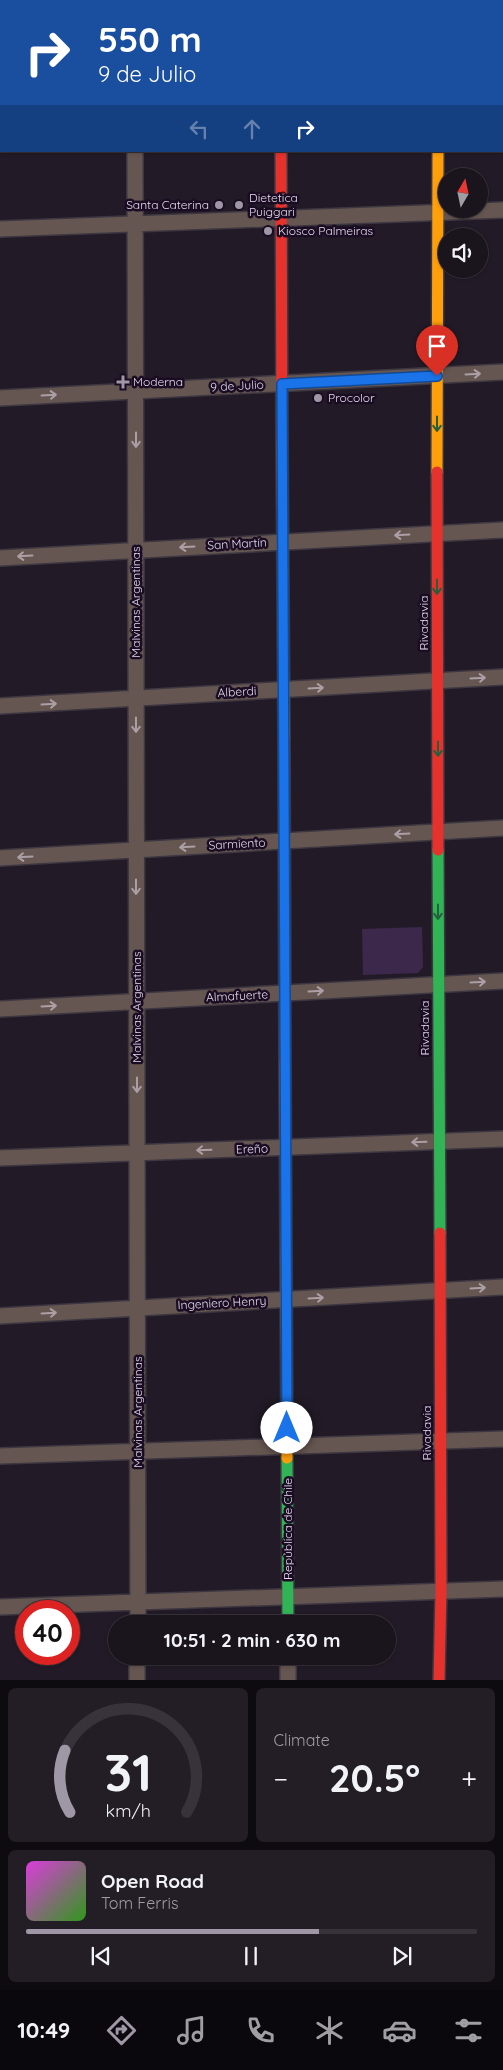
<!DOCTYPE html>
<html lang="en">
<head>
<meta charset="utf-8">
<style>
	:root { --surface:#1a141d; --page:#231d26; --text:#f1f3f6; --muted:#9f9ea4; --line:#38333b; --accent:#9f97a6 }
	body { margin:0; font-family:Quicksand,sans-serif; background:var(--page); color:var(--text); height:100vh; display:flex; flex-direction:column; font-size:19px; white-space:nowrap }
	* { box-sizing:border-box; margin:0 }
	p { font-size:16px; color:var(--muted) }
	.icon { flex:none; width:28px; height:28px; fill:none; stroke:currentColor; stroke-width:2; stroke-linecap:round; stroke-linejoin:round }
	.map { position:relative; height:1680px; overflow:hidden }
	.side { display:flex; flex-direction:column; gap:8px; padding:8px; background:#0e0b10; flex:1 }
	.side>* { flex:none }
	.guide { position:absolute; left:0px; top:0px; width:504px; height:152px; box-shadow:0 1px 4px #0004,0 0 0 1px var(--line); background:#1a4fa0; color:#fff; overflow:hidden }
	.needle { width:32px; rotate:9deg }
	.fabs { position:absolute; left:438px; top:168px; display:grid; gap:10px }
	.fabs a { display:grid; place-items:center; width:50px; height:50px; border-radius:50%; background:var(--surface); box-shadow:0 1px 4px #0004,0 0 0 1px var(--line); font-size:25px }
	.speed { position:absolute; left:15px; top:1600px; display:flex; gap:10px; font-size:25px; font-weight:700; text-align:center }
	.speed>* { display:grid; place-content:center; width:65px; height:65px; border-radius:50%; background:var(--surface); box-shadow:0 1px 4px #0004,0 0 0 1px var(--line); line-height:1 }
	.speed .limit { border:8px solid #d22; background:#fff; color:#111 }
	.pin { position:absolute; display:grid; place-items:center; width:42px; height:42px; color:#fff; margin:-51px -21px; border-radius:50% 50% 50% 0; rotate:-45deg; box-shadow:0 0 5px #0007 }
	.pin .icon { rotate:45deg }
	.me { position:absolute; width:55px; margin:-28px; rotate:0deg; stroke-linejoin:round; filter:drop-shadow(0 0 4px #0008) }
	.turn { display:flex; align-items:center; gap:18px; height:105px; padding:0 15px; font-size:22px }
	.turn .icon { width:65px; height:65px; stroke-width:2.5 }
	.turn b { display:block; font-size:35px; line-height:42px }
	.lanes { display:flex; align-items:center; height:48px; padding:0 15px; background:#0003; justify-content:center; gap:25px; direction:ltr }
	.lanes .off { opacity:.35 }
	.big { font-size:38px; font-weight:800; line-height:1.1 }
	.side .card { flex:1; display:flex; flex-direction:column; justify-content:center; gap:8px; min-width:0; padding:0 18px; border-radius:8px; background:var(--page) }
	.side .dial { align-items:center; gap:0 }
	.dial svg { height:130px; overflow:visible; fill:none; stroke:var(--line); stroke-width:7; stroke-linecap:round; text-anchor:middle }
	.dial text { fill:var(--text); stroke:none }
	.song { display:flex; align-items:center; gap:15px }
	.cover { width:60px; height:60px; border-radius:8px; background:linear-gradient(135deg,hsl(300 70% 55%),hsl(110 70% 35%)) }
	.played { height:5px; border-radius:2px; background:linear-gradient(90deg,var(--accent) 65%,var(--line) 65%) }
	.keys { display:flex; justify-content:space-around; direction:ltr }
	.heat { display:flex; justify-content:space-between; align-items:center; font-size:28px; direction:ltr }
	.side .tiles { flex:1; display:grid; gap:8px; grid-template-columns:1fr 1fr }
	.card:last-child { grid-column:span 2 }
	.trip { position:absolute; left:108px; top:1615px; width:288px; height:50px; border-radius:25px; background:var(--surface); box-shadow:0 1px 4px #0004,0 0 0 1px var(--line); font-weight:800; line-height:50px; text-align:center }
	.tab-bar { display:flex; height:80px; justify-content:space-around; align-items:center; background:#0a080c; color:var(--muted) }
	.tab-bar .icon { width:35px; height:35px }
	.tab-bar .selected { color:var(--accent) }
	.tab-bar b { font-size:22px; color:var(--text) }
	.map>svg:first-child { display:block }
	.green { fill:#3c284b }
	.lines { fill:none; stroke-linecap:round; stroke-linejoin:round }
	.street-casing { stroke:#3d3741; stroke-width:18 }
	.fast-casing { stroke:#3d3741; stroke-width:14 }
	.slow-casing { stroke:#3d3741; stroke-width:14 }
	.jam-casing { stroke:#3d3741; stroke-width:14 }
	.street { stroke:#665651; stroke-width:15 }
	.fast { stroke:#30b455; stroke-width:11 }
	.slow { stroke:#ff9f0a; stroke-width:11 }
	.jam { stroke:#e5322d; stroke-width:11 }
	.oneway { stroke:#ab9fa5 }
	.oneway2 { stroke:#24603c }
	.route-casing { stroke:#114b97; stroke-width:12 }
	.route { stroke:#1a73e8; stroke-width:9 }
	.poi-dot { fill:#9f97a6; stroke:#190c23; stroke-width:2 }
	.labels { text-anchor:middle; stroke-width:5; stroke-linejoin:round; paint-order:stroke }
	.poi-label { font-size:12px; fill:#e3daea; stroke:#190c23; text-anchor:start }
	.street-label { font-size:12px; fill:#e3daea; stroke:#190c23 }
</style>
</head>
<body>
<div class="map">
<svg width="503" height="1680" viewBox="0 0 503 1680">
	<rect width="100%" height="100%" fill="#221b27"/>
	<path class="green" d="M422 927 423 967 418 973 363 975 362 929Z"/>
	<g class="lines">
		<g class="street-casing">
			<path id="street" d="M134 0V1
				M280 0V1
				M438 1V0
				M502 58H503
				M0 89H1
				M135 151 138 1624
				M0 229 503 210
				M0 398 503 372
				M0 558 503 530
				M0 706 503 677
				M0 858 503 828
				M0 1009 503 981
				M0 1158 503 1139
				M0 1316 503 1287
				M0 1456 503 1439
				M0 1607 503 1589
				M137 1680V1656
				M288 1680V1656"/>
		</g>
		<g class="fast-casing">
			<path id="fast" d="M438 850 440 1233
				M287 1458 288 1624"/>
		</g>
		<g class="slow-casing">
			<path id="slow" d="M282 442 284 737
				M437 472 438 151
				M285 1063 287 1458"/>
		</g>
		<g class="jam-casing">
			<path id="jam" d="M281 151 282 442
				M437 472 438 850
				M284 737 285 1063
				M439 1680 441 1591 440 1233"/>
		</g>
		<use href="#street" class="street"/>
		<use href="#fast" class="fast"/>
		<use href="#slow" class="slow"/>
		<use href="#jam" class="jam"/>
	</g>
	<defs><path id="oneway-shaft" d="M-6 0H5M1.5-3L5.5 0L1.5 3" fill="none" stroke-width="1.6" stroke-linecap="round" stroke-linejoin="round" transform="scale(1.25)"/></defs>
	<g class="oneway">
		<use href="#oneway-shaft" transform="translate(473 374) rotate(-3)"/>
		<use href="#oneway-shaft" transform="translate(49 395) rotate(-3)"/>
		<use href="#oneway-shaft" transform="translate(136 440) rotate(90)"/>
		<use href="#oneway-shaft" transform="translate(402 535) rotate(177)"/>
		<use href="#oneway-shaft" transform="translate(187 547) rotate(177)"/>
		<use href="#oneway-shaft" transform="translate(25 556) rotate(177)"/>
		<use href="#oneway-shaft" transform="translate(478 678) rotate(-3)"/>
		<use href="#oneway-shaft" transform="translate(316 688) rotate(-3)"/>
		<use href="#oneway-shaft" transform="translate(49 704) rotate(-3)"/>
		<use href="#oneway-shaft" transform="translate(136 725) rotate(90)"/>
		<use href="#oneway-shaft" transform="translate(402 834) rotate(177)"/>
		<use href="#oneway-shaft" transform="translate(187 847) rotate(177)"/>
		<use href="#oneway-shaft" transform="translate(25 857) rotate(177)"/>
		<use href="#oneway-shaft" transform="translate(136 887) rotate(90)"/>
		<use href="#oneway-shaft" transform="translate(478 982) rotate(-3)"/>
		<use href="#oneway-shaft" transform="translate(316 991) rotate(-3)"/>
		<use href="#oneway-shaft" transform="translate(49 1006) rotate(-3)"/>
		<use href="#oneway-shaft" transform="translate(137 1085) rotate(90)"/>
		<use href="#oneway-shaft" transform="translate(419 1142) rotate(178)"/>
		<use href="#oneway-shaft" transform="translate(204 1150) rotate(178)"/>
		<use href="#oneway-shaft" transform="translate(478 1288) rotate(-3)"/>
		<use href="#oneway-shaft" transform="translate(316 1298) rotate(-3)"/>
		<use href="#oneway-shaft" transform="translate(49 1313) rotate(-3)"/>
	</g>
	<g class="oneway2">
		<use href="#oneway-shaft" transform="translate(437 424) rotate(90)"/>
		<use href="#oneway-shaft" transform="translate(437 587) rotate(90)"/>
		<use href="#oneway-shaft" transform="translate(438 749) rotate(90)"/>
		<use href="#oneway-shaft" transform="translate(438 912) rotate(90)"/>
	</g>
	<g class="lines">
		<g class="route-casing">
			<path id="route" d="M287 1428 282 384 437 376"/>
		</g>
		<use href="#route" class="route"/>
	</g>
	<g class="poi-dot">
		<circle cx="219" cy="205" r="5"/>
		<circle cx="239" cy="205" r="5"/>
		<circle cx="268" cy="231" r="5"/>
		<path d="M120.5 374.5h5v5h5v5h-5v5h-5v-5h-5v-5h5z"/>
		<circle cx="318" cy="398" r="5"/>
	</g>
	<g class="labels">
		<g class="poi-label">
			<text x="249" y="202">Dietetica<tspan x="249" dy="14">Puiggari</tspan></text>
			<text x="209" y="209" text-anchor="end">Santa Caterina</text>
			<text x="278" y="235">Kiosco Palmeiras</text>
			<text x="133" y="386">Moderna</text>
			<text x="328" y="402">Procolor</text>
		</g>
		<g class="street-label">
			<text transform="translate(237 386) rotate(-3)" y="4">9 de Julio</text>
			<text transform="translate(237 544) rotate(-3)" y="4">San Martín</text>
			<text transform="translate(136 602) rotate(-90)" y="4">Malvinas Argentinas</text>
			<text transform="translate(424 623) rotate(-90)" y="4">Rivadavia</text>
			<text transform="translate(237 692) rotate(-3)" y="4">Alberdi</text>
			<text transform="translate(237 844) rotate(-3)" y="4">Sarmiento</text>
			<text transform="translate(237 996) rotate(-3)" y="4">Almafuerte</text>
			<text transform="translate(137 1007) rotate(-90)" y="4">Malvinas Argentinas</text>
			<text transform="translate(425 1028) rotate(-90)" y="4">Rivadavia</text>
			<text transform="translate(252 1149) rotate(-2)" y="4">Ereño</text>
			<text transform="translate(222 1303) rotate(-3)" y="4">Ingeniero Henry</text>
			<text transform="translate(138 1412) rotate(-90)" y="4">Malvinas Argentinas</text>
			<text transform="translate(427 1433) rotate(-90)" y="4">Rivadavia</text>
			<text transform="translate(288 1529) rotate(-90)" y="4">República de Chile</text>
		</g>
	</g>
</svg>
<div class="fabs">
<a><svg class="needle" viewBox="-14 -14 28 28"><path d="M0-13l5 13h-10z" fill="#e53935"/><path d="M0 13l5-13h-10z" fill="#9f9ea4"/></svg></a>
<a><svg class="icon" aria-label="sound" viewBox="0 0 24 24"><path d="M4 9h4l5-4v14l-5-4H4zM17 9q2 3 0 6"/></svg></a>
</div>
<div class="speed"><div class="limit">40</div></div>
<div class="pin" style="left:437px;top:376px;background:#d93025"><svg class="icon" aria-label="arrive" viewBox="0 0 24 24"><path d="M6 21V4h12l-3 4 3 4H6"/></svg></div>
<svg class="me" style="left:287px;top:1428px" viewBox="-20 -20 40 40"><circle r="19" fill="#fff"/><path d="M0-13L10 11 0 6-10 11z" fill="#1a73e8"/></svg>
<div class="trip">10:51 · 2 min · 630 m</div>
<div class="guide">
<div class="turn"><svg class="icon" aria-label="right" viewBox="0 0 24 24"><path d="M7 20v-9h11M14 6l5 5-5 5"/></svg><div><b>550 m</b>9 de Julio</div></div>
<div class="lanes"><svg class="icon off" aria-label="left" viewBox="0 0 24 24"><path d="M17 20v-9H6M10 6l-5 5 5 5"/></svg><svg class="icon off" aria-label="ahead" viewBox="0 0 24 24"><path d="M12 20V5M6 11l6-6 6 6"/></svg><svg class="icon" aria-label="right" viewBox="0 0 24 24"><path d="M7 20v-9h11M14 6l5 5-5 5"/></svg></div>
</div>
</div>
<section class="side">
<div class="tiles">
<div class="card dial"><svg viewBox="0 0 100 80">
<path d="M14 69A42 42 0 1 1 86 69"/>
<path d="M14 69A42 42 0 0 1 11 31" stroke="#9f97a6"/>
<text x="50" y="56" font-size="32" font-weight="700">31</text>
<text x="50" y="72" font-size="11">km/h</text>
</svg></div>
<div class="card"><p>Climate</p>
<div class="heat"><a>−</a><b class="big">20.5°</b><a>+</a></div>
</div>
<div class="card">
<div class="song"><i class="cover"></i><div><b>Open Road</b><p>Tom Ferris</p></div></div>
<div class="played"></div>
<div class="keys"><svg class="icon" aria-label="previous" viewBox="0 0 24 24"><path d="M18 5L8 12l10 7zM5 5v14"/></svg><svg class="icon" aria-label="pause" viewBox="0 0 24 24"><path d="M8 5v14M16 5v14"/></svg><svg class="icon" aria-label="next" viewBox="0 0 24 24"><path d="M6 5l10 7-10 7zM19 5v14"/></svg></div>
</div>
</div>
</section>
<nav class="tab-bar">
<b>10:49</b>
<svg class="icon selected" aria-label="directions" viewBox="0 0 24 24"><path d="M12 3l9 9-9 9-9-9zM9 14v-3h6M13 9l2 2-2 2"/></svg>
<svg class="icon" aria-label="music" viewBox="0 0 24 24"><path d="M9 18V5l10-2v13"/><circle cx="6" cy="18" r="3"/><circle cx="16" cy="16" r="3"/></svg>
<svg class="icon" aria-label="phone" viewBox="0 0 24 24"><path d="M5 4h4l2 5-3 2q2 4 5 5l2-3 5 2v4C11 20 4 13 5 4z"/></svg>
<svg class="icon" aria-label="climate" viewBox="0 0 24 24"><path d="M12 3v18M4 7l16 10M4 17L20 7"/></svg>
<svg class="icon" aria-label="car" viewBox="0 0 24 24"><path d="M5 17H2v-5l4-1 3-4h7l3 4 3 1v5h-3M9 17h6M6 11h13"/><circle cx="7" cy="17" r="2"/><circle cx="17" cy="17" r="2"/></svg>
<svg class="icon" aria-label="filters" viewBox="0 0 24 24"><path d="M4 7h16M4 17h16"/><circle cx="9" cy="7" r="2"/><circle cx="15" cy="17" r="2"/></svg>
</nav>
</body>
</html>
